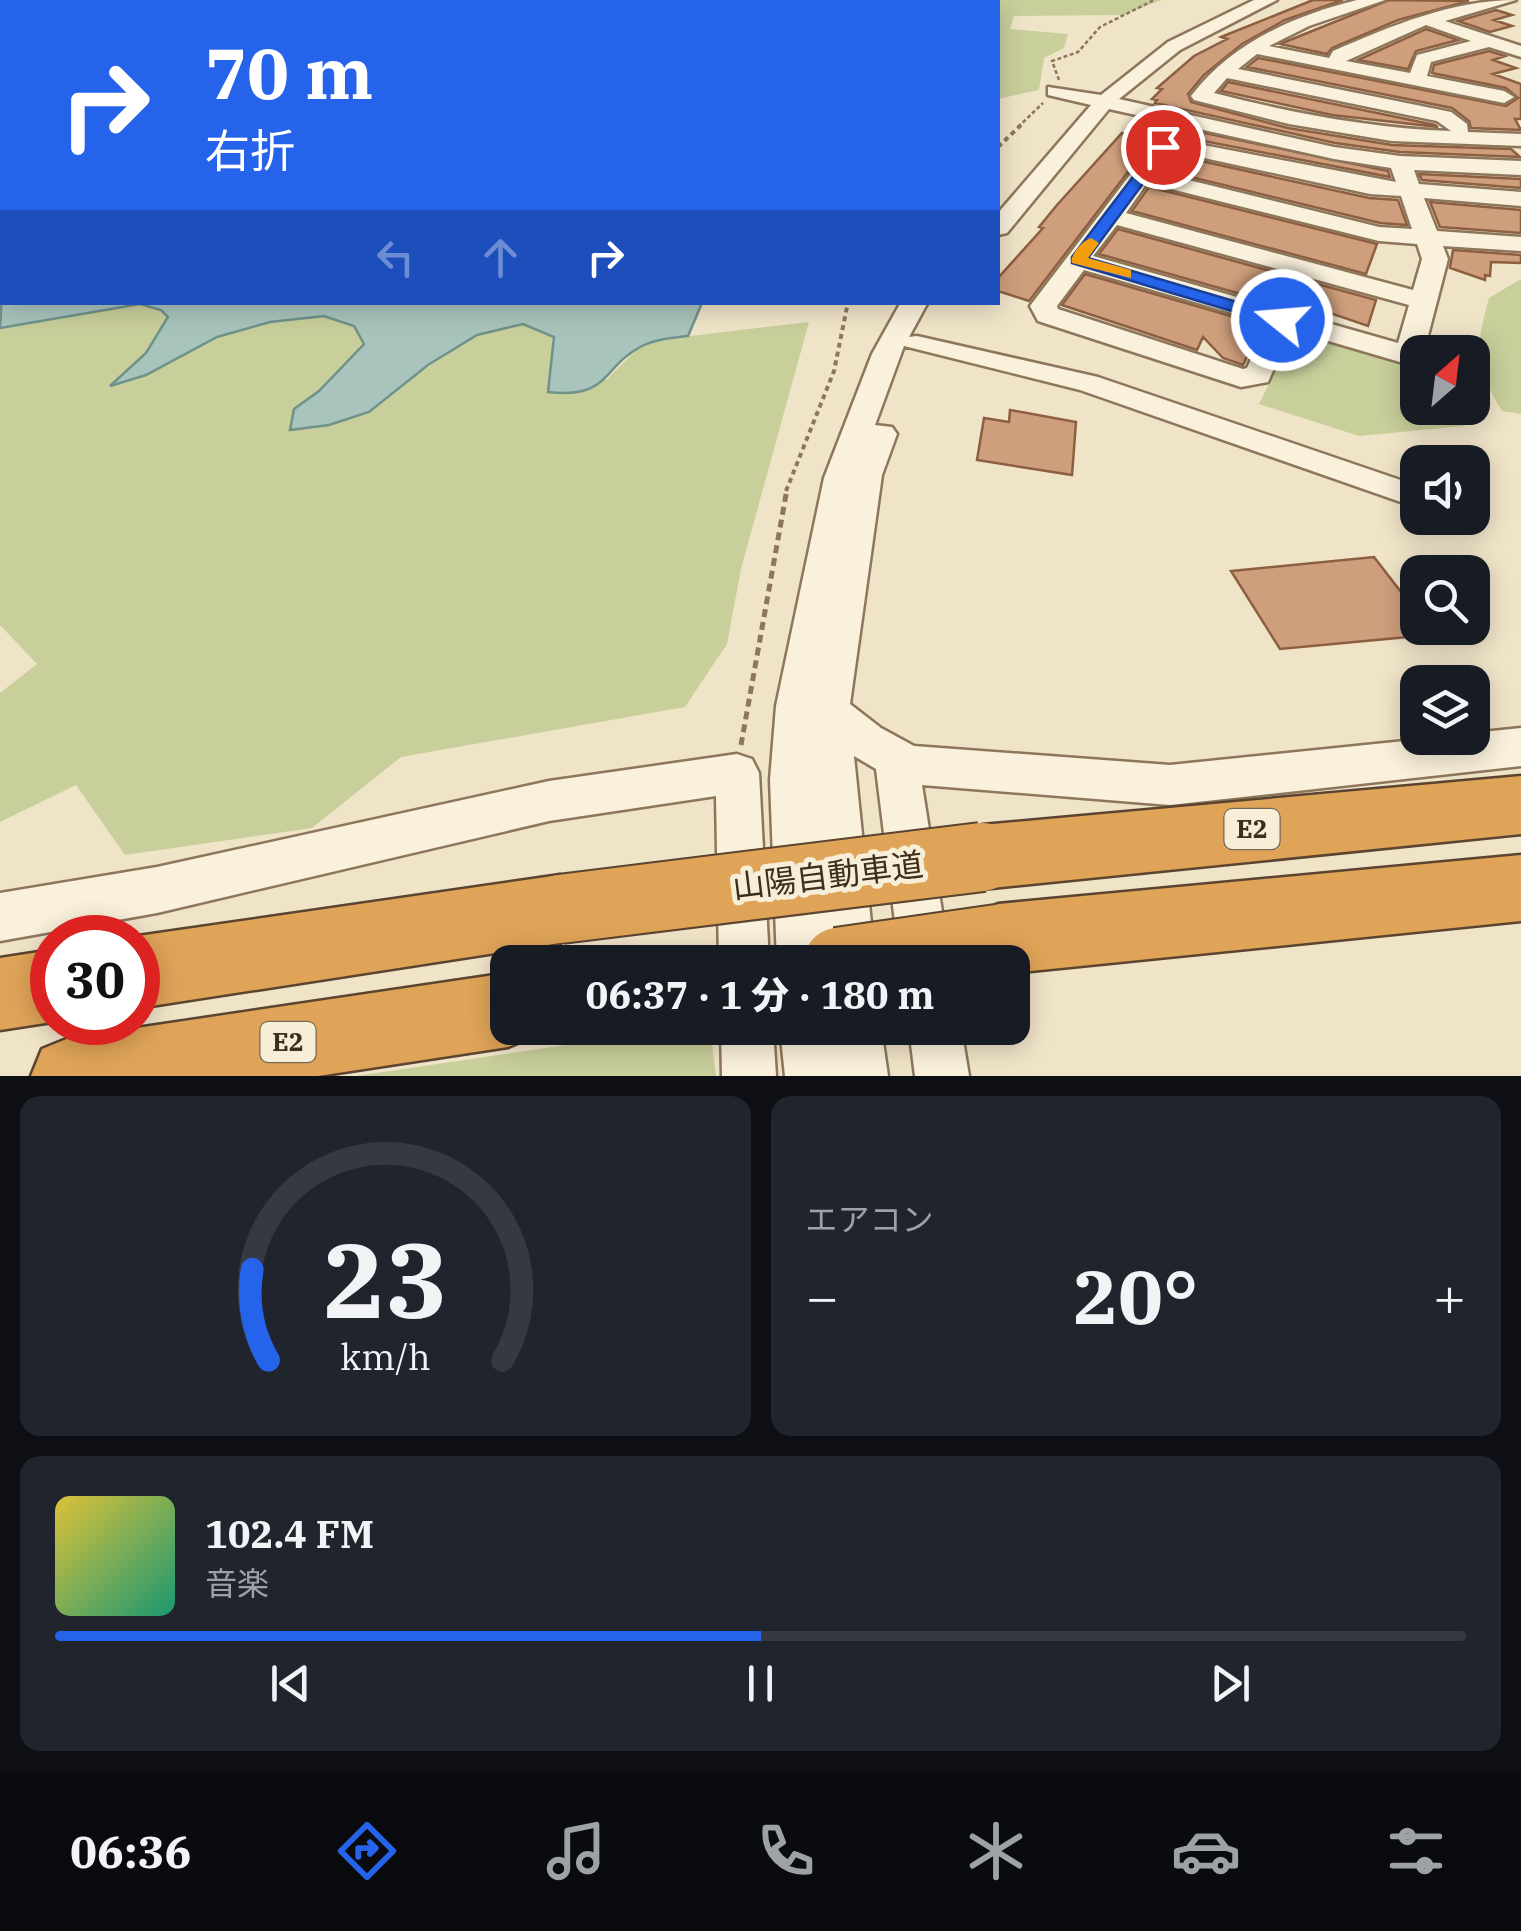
<!DOCTYPE html>
<html lang="ja">
<head>
<meta charset="utf-8">
<style>
	:root { --surface:#171b24; --page:#20242c; --text:#f1f3f6; --muted:#9ea1a6; --line:#363941; --accent:#2563eb }
	body { margin:0; font-family:"IBM Plex Serif","Noto Sans JP",serif; background:var(--page); color:var(--text); height:100vh; display:flex; flex-direction:column; font-size:38px; white-space:nowrap }
	* { box-sizing:border-box; margin:0 }
	p { font-size:32px; color:var(--muted) }
	.icon { flex:none; width:55px; height:55px; fill:none; stroke:currentColor; stroke-width:2; stroke-linecap:round; stroke-linejoin:round }
	.map { position:relative; height:1076px; overflow:hidden }
	.sheet { display:flex; flex-direction:column; gap:20px; padding:20px; background:#0d0f14; flex:1 }
	.sheet>* { flex:none }
	.banner { position:absolute; left:0px; top:0px; width:1000px; height:305px; box-shadow:0 5px 25px #0003; background:#2563eb; color:#fff; overflow:hidden }
	.needle { width:65px; rotate:28deg }
	.fabs { position:absolute; left:1400px; top:335px; display:grid; gap:20px }
	.fabs a { display:grid; place-items:center; width:90px; height:90px; border-radius:20px; background:var(--surface); box-shadow:0 5px 25px #0003; font-size:50px }
	.speed { position:absolute; left:30px; top:915px; display:flex; gap:20px; font-size:50px; font-weight:700; text-align:center }
	.speed>* { display:grid; place-content:center; width:130px; height:130px; border-radius:50%; background:var(--surface); box-shadow:0 5px 25px #0003; line-height:1 }
	.speed .limit { border:15px solid #d22; background:#fff; color:#111 }
	.pin { position:absolute; display:grid; place-items:center; width:85px; height:85px; color:#fff; margin:-42px; border:5px solid #fff; border-radius:50%; box-shadow:0 2px 10px #0007 }
	.me { position:absolute; width:110px; margin:-55px; rotate:287deg; stroke-linejoin:round; filter:drop-shadow(0 0 8px #0008) }
	.turn { display:flex; align-items:center; gap:35px; height:210px; padding:0 40px; font-size:45px }
	.turn .icon { width:130px; height:130px; stroke-width:2.5 }
	.turn b { display:block; font-size:70px; line-height:85px }
	.lanes { display:flex; align-items:center; height:95px; padding:0 40px; background:#0003; justify-content:center; gap:50px; direction:ltr }
	.lanes .off { opacity:.35 }
	.big { font-size:75px; font-weight:800; line-height:1.1 }
	.sheet .tile { flex:1; display:flex; flex-direction:column; justify-content:center; gap:15px; min-width:0; padding:0 35px; border-radius:20px; background:var(--page) }
	.sheet .dial { align-items:center; gap:0 }
	.dial svg { height:260px; overflow:visible; fill:none; stroke:var(--line); stroke-width:7; stroke-linecap:round; text-anchor:middle }
	.dial text { fill:var(--text); stroke:none }
	.song { display:flex; align-items:center; gap:30px }
	.cover { width:120px; height:120px; border-radius:15px; background:linear-gradient(135deg,hsl(50 70% 55%),hsl(160 70% 35%)) }
	.played { height:10px; border-radius:5px; background:linear-gradient(90deg,var(--accent) 50%,var(--line) 50%) }
	.keys { display:flex; justify-content:space-around; direction:ltr }
	.heat { display:flex; justify-content:space-between; align-items:center; font-size:55px; direction:ltr }
	.sheet .tiles { flex:1; display:grid; gap:20px; grid-template-columns:1fr 1fr }
	.tile:last-child { grid-column:span 2 }
	.trip { position:absolute; left:490px; top:945px; width:540px; height:100px; border-radius:20px; background:var(--surface); box-shadow:0 5px 25px #0003; font-weight:800; line-height:100px; text-align:center }
	.menu { display:flex; height:160px; justify-content:space-around; align-items:center; background:#090b0e; color:var(--muted) }
	.menu .icon { width:70px; height:70px }
	.menu .on { color:var(--accent) }
	.menu b { font-size:45px; color:var(--text) }
	.map>svg:first-child { display:block }
	.green { fill:#c9cf9b }
	.water { fill:#a9c4bc; stroke:#6f938a; stroke-width:2.5 }
	.building { fill:#cf9f7d; stroke:#8d5f41; stroke-width:2.5 }
	.lines { fill:none; stroke-linecap:round; stroke-linejoin:round }
	.minor-casing { stroke:#8d765c; stroke-width:5 }
	.highway-casing { stroke:#5b4430; stroke-width:5 }
	.path-far2 { stroke:#8d765c; stroke-width:2.5; stroke-dasharray:4 2.5; stroke-linecap:butt }
	.path-far1 { stroke:#8d765c; stroke-width:4; stroke-dasharray:5 4; stroke-linecap:butt }
	.path { stroke:#8d765c; stroke-width:5; stroke-dasharray:8 5; stroke-linecap:butt }
	.minor { fill:#faf1dc; fill-rule:evenodd }
	.highway { fill:#e0a458; fill-rule:evenodd }
	.highway-bridge-casing { stroke:#5b4430; stroke-width:72; stroke-linecap:butt }
	.highway-bridge { stroke:#e0a458; stroke-width:68 }
	.route { fill:#2563eb; stroke:#184099; stroke-width:2.5 }
	.slow { fill:#f59e0b }
	.labels { text-anchor:middle; stroke-width:10; stroke-linejoin:round; paint-order:stroke }
	.shield { fill:#f7eed8; stroke:#756857; stroke-width:2.5 }
	.shield-label { font-size:25px; font-weight:bold; fill:#3d2e20 }
	.near-street-label { font-size:32px; fill:#3d2e20; stroke:#f7eed8 }
</style>
</head>
<body>
<div class="map">
<svg width="1521" height="1076" viewBox="0 0 1521 1076">
	<rect width="100%" height="100%" fill="#f0e4c8"/>
	<path class="green" d="M0 0H636L654 2H2L0 294Z
		M721 0H1162L1122 15 1014 16 1010 29 1068 34 1064 48 1044 58 1039 90 998 99V2H719Z
		M1521 279V414L1502 411C1473 362 1475 350 1489 298Z
		M140 304 161 310 168 316 146 353 113 385C168 359 264 309 325 317 334 318 345 323 354 326L365 344 319 391 294 409 291 430 402 384 477 335 523 324 554 337 553 356 606 380 638 348 657 340 809 322 741 569 727 644 685 707 401 757 312 828 125 855 76 785 0 822V693L37 664 0 625V328Z
		M1296 329 1417 364 1418 408H1462L1464 426 1359 436 1259 404Z
		M680 1028H710L716 1076H356Z"/>
	<path class="water" d="M2 293V302L702 303 688 336C672 338 656 339 642 346 601 367 611 399 548 392L554 337 523 324 477 335 428 365 369 412 329 425 290 430 294 409 319 391 364 344 354 326 324 316 270 322 217 337 146 375 110 386 146 353 168 317 161 310 140 304 0 328Z"/>
	<path class="building" d="M1313 0H1343L1285 20 1242 44 1204 75 1188 94 1191 102 1288 128 1392 145 1511 149 1520 157 1400 152 1335 143 1155 103 1157 100 1152 99 1162 89 1157 88 1194 56 1227 39 1221 37Z
		M1389 0 1469 1 1398 20 1332 48 1327 54 1280 44Z
		M1496 10 1512 15 1494 20 1512 26 1490 32 1458 21Z
		M1426 29 1458 40 1416 51 1408 69 1358 60Z
		M1489 51 1505 56 1493 60 1516 68 1493 74 1521 84V119H1515L1521 130 1471 128 1469 121 1452 108 1247 67 1258 58 1506 106 1518 98 1506 88 1432 73 1434 65Z
		M1228 82 1435 125 1438 127 1332 115 1221 91Z
		M1142 120 1388 171 1390 177 1173 135 1154 138 1029 301 998 291V278L1043 228 1039 227 1057 205 1122 133 1129 135Z
		M1174 155 1369 198 1398 200 1407 225 1380 223 1162 170Z
		M1419 174 1521 179V188L1422 180Z
		M1149 187 1377 244 1366 274 1132 211Z
		M1430 202 1521 210V233L1440 227Z
		M1118 229 1376 300 1368 326 1280 296 1276 304 1099 254Z
		M1453 250 1521 255V263L1491 262 1490 276 1485 275V280L1450 268Z
		M1085 274 1262 325 1243 365 1223 358 1203 337 1197 350 1062 305Z
		M1010 410 1076 422 1072 475 977 460 984 418 1009 422Z
		M1374 557 1418 614V636L1280 649 1231 571Z"/>
	<g class="lines">
		<g class="minor-casing">
			<path id="minor" d="M1254 0H1277L1180 50 1119 99 1334 147 1400 156 1521 161V175L1414 170 1419 184 1521 192V206L1424 198 1437 231 1521 237V251L1443 246 1448 259 1424 351 1418 352V358L1400 362 1291 330 1268 382 1241 387 1038 321 1030 306 1155 142 1172 139 1396 182 1391 168 1334 159 1109 109 1007 233 998 235V213L1091 105 1048 95V87L1101 95 1168 42ZM1172 151 1370 194 1401 196 1412 229 1379 227 1156 172ZM1147 183 1379 241 1417 244 1422 259 1413 290 1126 213ZM1117 225 1409 305 1398 343 1093 256ZM1084 270 1267 323 1247 368 1243 369 1058 309 1057 306Z
				M1357 0H1385L1309 26 1269 46 1329 58 1333 51C1391 26 1452 0 1516 0L1445 21 1521 46V57L1489 47 1431 62 1427 76 1504 91 1514 97 1504 103 1257 54 1238 69 1451 112 1467 124 1468 132 1521 134V146L1392 141 1289 124 1194 100 1191 96C1231 44 1292 16 1357 0ZM1426 25 1471 41 1417 55 1410 73 1346 61ZM1227 78 1437 121 1451 131C1370 128 1292 113 1214 93Z
				M2 152V166L0 167V153Z
				M901 302H928L909 337 917 336 1098 377 1418 486V508L1080 390 904 346 875 425 892 427 897 434 882 475 850 704 881 728 914 746 1170 765 1434 738H1472V733L1521 728V766L1170 805 922 785 950 962H900L876 769 854 756 875 962H777L770 780 776 706 824 478 872 354Z
				M737 754 752 759 759 773 769 962H719L716 796 549 821 157 913 0 941V893L157 867 549 781Z
				M721 1028H773L776 1076H722Z
				M780 1028H881L888 1076H785Z
				M909 1028H961L969 1076H915Z"/>
		</g>
		<g class="highway-casing">
			<path id="highway" d="M1521 776V834L982 889 959 879 949 857 959 835 982 825Z
				M1521 855V921L1012 973V962H973L963 939 973 914 998 904Z
				M560 875 584 885 594 909 584 933 560 943 138 1008 135 938 138 936Z
				M52 950V1022L0 1030V958Z
				M508 973V1028H537L534 1036 508 1047 318 1076H31L42 1049 69 1038Z"/>
		</g>
		<path class="path-far2" d="M1059 80 1052 61 1078 52 1100 27 1154 0
			M1018 127 1043 103"/>
		<path class="path-far1" d="M998 147 1021 125
			M786 491 834 371 848 302"/>
		<path class="path" d="M741 745 787 489"/>
		<use href="#minor" class="minor"/>
		<use href="#highway" class="highway"/>
		<g class="highway-bridge-casing">
			<path id="highway-bridge" d="M560 909 982 857
				M838 962 998 939"/>
		</g>
		<use href="#highway-bridge" class="highway-bridge"/>
	</g>
	<path class="route" d="M1158 144 1170 147 1088 258 1288 317V324H1275L1072 263V257Z"/>
	<path class="slow" d="M1091 238 1099 243 1088 258 1131 270V278L1072 263C1069 256 1083 240 1091 238Z"/>
	<g class="labels">
		<g class="shield">
			<rect x="1224.5" y="809" width="55" height="40" rx="8"/>
			<rect x="260.5" y="1022" width="55" height="40" rx="8"/>
		</g>
		<g class="shield-label">
			<text x="1252" y="838">E2</text>
			<text x="288" y="1051">E2</text>
		</g>
		<g class="near-street-label">
			<text transform="translate(828 876) rotate(-7)" y="11">山陽自動車道</text>
		</g>
	</g>
</svg>
<div class="fabs">
<a><svg class="needle" viewBox="-14 -14 28 28"><path d="M0-13l5 13h-10z" fill="#e53935"/><path d="M0 13l5-13h-10z" fill="#9ea1a6"/></svg></a>
<a><svg class="icon" aria-label="sound" viewBox="0 0 24 24"><path d="M4 9h4l5-4v14l-5-4H4zM17 9q2 3 0 6"/></svg></a>
<a><svg class="icon" aria-label="search" viewBox="0 0 24 24"><circle cx="10" cy="10" r="6"/><path d="M15 15l6 6"/></svg></a>
<a><svg class="icon" aria-label="layers" viewBox="0 0 24 24"><path d="M12 4l9 5-9 5-9-5zM3 14l9 5 9-5"/></svg></a>
</div>
<div class="speed"><div class="limit">30</div></div>
<div class="pin" style="left:1163px;top:147px;background:#d93025"><svg class="icon" aria-label="arrive" viewBox="0 0 24 24"><path d="M6 21V4h12l-3 4 3 4H6"/></svg></div>
<svg class="me" style="left:1282px;top:320px" viewBox="-20 -20 40 40"><circle r="17" fill="#2563eb" stroke="#fff" stroke-width="3"/><path d="M0-11L8 9 0 5-8 9z" fill="#fff"/></svg>
<div class="trip">06:37 · 1 分 · 180 m</div>
<div class="banner">
<div class="turn"><svg class="icon" aria-label="right" viewBox="0 0 24 24"><path d="M7 20v-9h11M14 6l5 5-5 5"/></svg><div><b>70 m</b>右折</div></div>
<div class="lanes"><svg class="icon off" aria-label="left" viewBox="0 0 24 24"><path d="M17 20v-9H6M10 6l-5 5 5 5"/></svg><svg class="icon off" aria-label="ahead" viewBox="0 0 24 24"><path d="M12 20V5M6 11l6-6 6 6"/></svg><svg class="icon" aria-label="right" viewBox="0 0 24 24"><path d="M7 20v-9h11M14 6l5 5-5 5"/></svg></div>
</div>
</div>
<section class="sheet">
<div class="tiles">
<div class="tile dial"><svg viewBox="0 0 100 80">
<path d="M14 69A42 42 0 1 1 86 69"/>
<path d="M14 69A42 42 0 0 1 9 41" stroke="#2563eb"/>
<text x="50" y="56" font-size="32" font-weight="700">23</text>
<text x="50" y="72" font-size="11">km/h</text>
</svg></div>
<div class="tile"><p>エアコン</p>
<div class="heat"><a>−</a><b class="big">20°</b><a>+</a></div>
</div>
<div class="tile">
<div class="song"><i class="cover"></i><div><b>102.4 FM</b><p>音楽</p></div></div>
<div class="played"></div>
<div class="keys"><svg class="icon" aria-label="previous" viewBox="0 0 24 24"><path d="M18 5L8 12l10 7zM5 5v14"/></svg><svg class="icon" aria-label="pause" viewBox="0 0 24 24"><path d="M8 5v14M16 5v14"/></svg><svg class="icon" aria-label="next" viewBox="0 0 24 24"><path d="M6 5l10 7-10 7zM19 5v14"/></svg></div>
</div>
</div>
</section>
<nav class="menu">
<b>06:36</b>
<svg class="icon on" aria-label="directions" viewBox="0 0 24 24"><path d="M12 3l9 9-9 9-9-9zM9 14v-3h6M13 9l2 2-2 2"/></svg>
<svg class="icon" aria-label="music" viewBox="0 0 24 24"><path d="M9 18V5l10-2v13"/><circle cx="6" cy="18" r="3"/><circle cx="16" cy="16" r="3"/></svg>
<svg class="icon" aria-label="phone" viewBox="0 0 24 24"><path d="M5 4h4l2 5-3 2q2 4 5 5l2-3 5 2v4C11 20 4 13 5 4z"/></svg>
<svg class="icon" aria-label="climate" viewBox="0 0 24 24"><path d="M12 3v18M4 7l16 10M4 17L20 7"/></svg>
<svg class="icon" aria-label="car" viewBox="0 0 24 24"><path d="M5 17H2v-5l4-1 3-4h7l3 4 3 1v5h-3M9 17h6M6 11h13"/><circle cx="7" cy="17" r="2"/><circle cx="17" cy="17" r="2"/></svg>
<svg class="icon" aria-label="filters" viewBox="0 0 24 24"><path d="M4 7h16M4 17h16"/><circle cx="9" cy="7" r="2"/><circle cx="15" cy="17" r="2"/></svg>
</nav>
</body>
</html>
